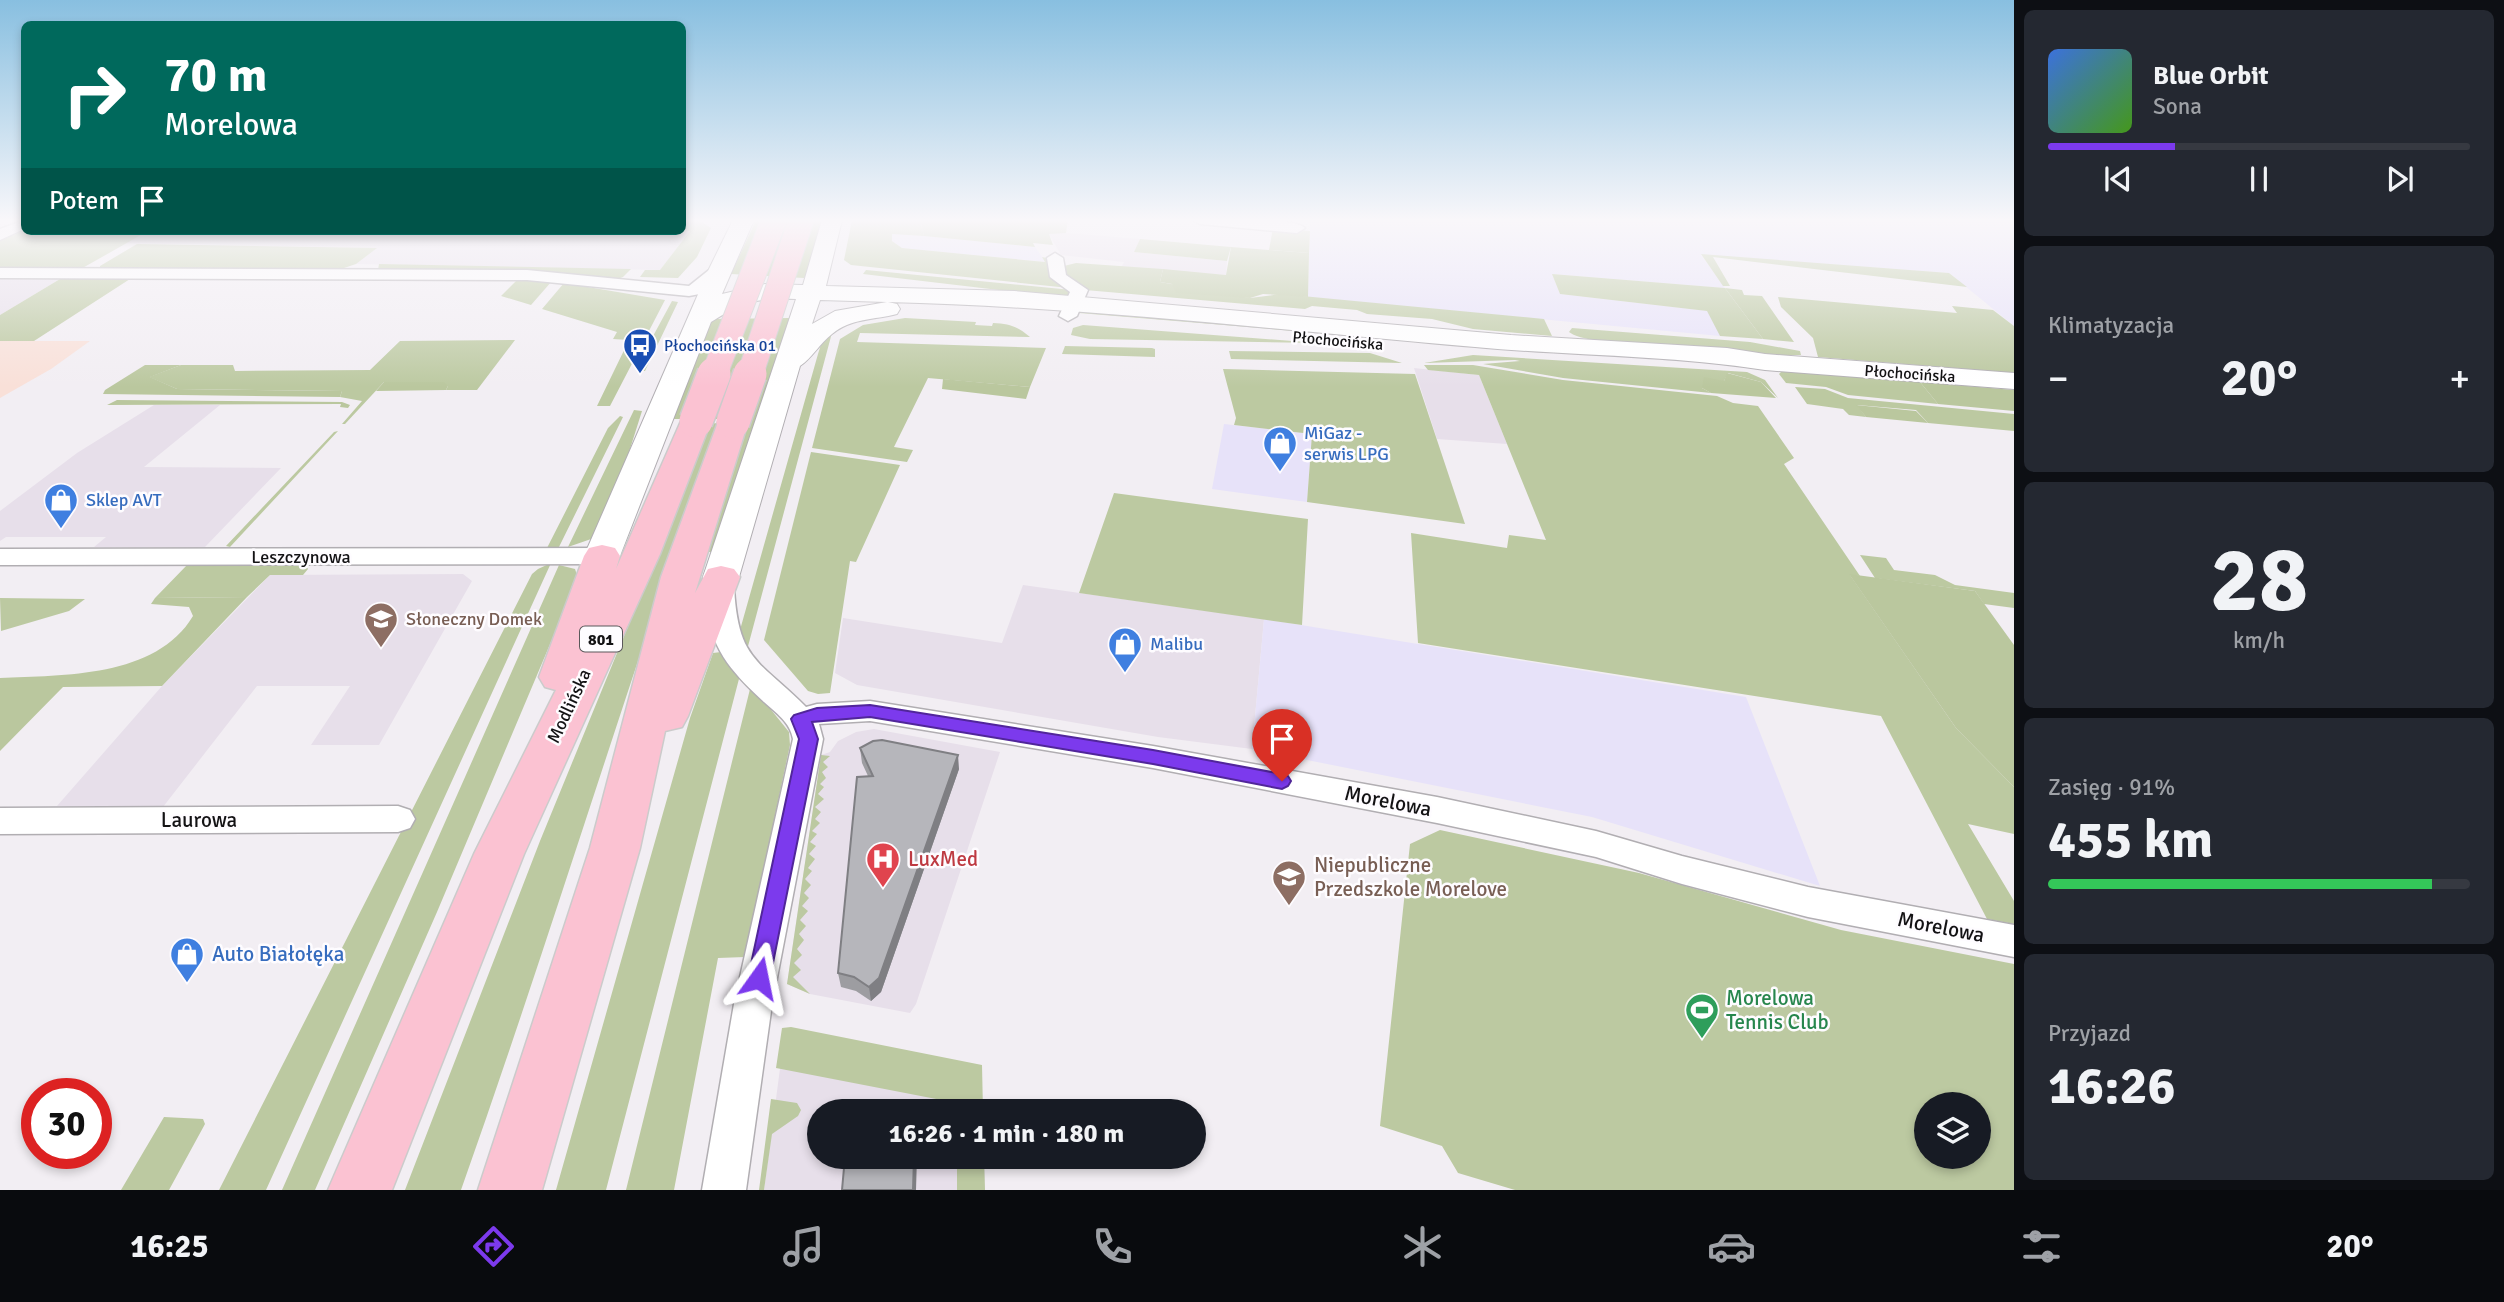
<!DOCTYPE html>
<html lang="pl">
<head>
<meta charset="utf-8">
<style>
	:root { --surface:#171b24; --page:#242831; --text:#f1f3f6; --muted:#9ea1a6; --line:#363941; --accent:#7c3aed }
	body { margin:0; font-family:Signika,sans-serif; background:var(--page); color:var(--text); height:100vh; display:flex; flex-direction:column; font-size:26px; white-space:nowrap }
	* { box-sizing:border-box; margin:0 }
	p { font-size:23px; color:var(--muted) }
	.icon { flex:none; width:38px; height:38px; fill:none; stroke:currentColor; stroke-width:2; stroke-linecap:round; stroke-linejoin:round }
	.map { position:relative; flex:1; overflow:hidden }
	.drawer { display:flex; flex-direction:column; gap:10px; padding:10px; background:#0d0f14; width:490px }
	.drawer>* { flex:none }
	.hud { position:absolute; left:21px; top:21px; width:665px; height:214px; border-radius:10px; box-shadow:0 4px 10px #0003; background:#00695c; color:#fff; overflow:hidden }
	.buttons { position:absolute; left:1914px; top:1092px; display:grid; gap:14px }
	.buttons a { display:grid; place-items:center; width:77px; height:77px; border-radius:50%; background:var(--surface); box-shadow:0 4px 10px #0003; font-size:35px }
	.speed { position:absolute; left:21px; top:1078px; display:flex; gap:14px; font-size:35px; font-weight:700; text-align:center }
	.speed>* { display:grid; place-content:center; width:91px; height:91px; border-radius:50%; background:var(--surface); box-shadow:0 4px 10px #0003; line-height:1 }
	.speed .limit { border:10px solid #d22; background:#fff; color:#111 }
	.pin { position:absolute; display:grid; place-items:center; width:60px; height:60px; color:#fff; margin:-72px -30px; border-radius:50% 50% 50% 0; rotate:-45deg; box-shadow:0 0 7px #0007 }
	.pin .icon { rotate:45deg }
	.me { position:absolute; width:77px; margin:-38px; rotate:12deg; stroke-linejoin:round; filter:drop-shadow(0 0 5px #0008) }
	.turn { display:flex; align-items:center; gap:24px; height:147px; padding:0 28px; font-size:32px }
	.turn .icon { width:91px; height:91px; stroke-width:2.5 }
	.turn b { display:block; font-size:49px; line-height:60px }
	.then { display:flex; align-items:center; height:66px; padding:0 28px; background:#0003; gap:14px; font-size:26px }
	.big { font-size:52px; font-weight:800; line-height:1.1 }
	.drawer .tile { flex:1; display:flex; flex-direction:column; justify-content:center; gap:10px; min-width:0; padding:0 24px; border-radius:10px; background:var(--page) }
	.drawer .dial { align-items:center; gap:0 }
	.dial b { font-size:91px; line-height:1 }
	.song { display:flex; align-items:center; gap:21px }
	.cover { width:84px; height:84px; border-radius:10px; background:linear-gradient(135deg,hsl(220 70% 55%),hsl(100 70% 35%)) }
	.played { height:7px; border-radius:4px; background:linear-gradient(90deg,var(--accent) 30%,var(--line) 30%) }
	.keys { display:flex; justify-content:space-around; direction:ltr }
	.heat { display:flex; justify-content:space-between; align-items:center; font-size:38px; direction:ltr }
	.charge { height:10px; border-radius:5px; background:linear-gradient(90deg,#34c759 91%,var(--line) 0) }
	.trip { position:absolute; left:807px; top:1099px; width:399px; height:70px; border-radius:35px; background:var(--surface); box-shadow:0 4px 10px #0003; font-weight:800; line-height:70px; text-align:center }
	.tab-bar { display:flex; height:112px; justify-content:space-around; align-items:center; background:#090b0e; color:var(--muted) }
	.tab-bar .icon { width:49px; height:49px }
	.tab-bar .active { color:var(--accent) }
	.tab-bar b { font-size:32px; color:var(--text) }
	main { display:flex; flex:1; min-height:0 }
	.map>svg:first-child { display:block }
	.built { fill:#e7dfea }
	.industrial { fill:#e7e2f9 }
	.education { fill:#f9e0d8 }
	.green { fill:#bcc9a1; fill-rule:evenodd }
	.forest { fill:#bac79e }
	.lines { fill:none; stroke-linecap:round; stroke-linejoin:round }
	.minor-casing { stroke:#b1aeb2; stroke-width:3 }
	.secondary-casing { stroke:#b1aeb2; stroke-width:2 }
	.primary-casing { stroke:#cbcbcb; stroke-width:3 }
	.minor { fill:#fff; fill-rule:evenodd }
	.secondary { fill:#fff; fill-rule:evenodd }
	.primary { fill:#fbc2d2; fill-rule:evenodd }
	.primary-bridge-far1-casing { stroke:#cbcbcb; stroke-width:27; stroke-linecap:butt }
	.primary-bridge-casing { stroke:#cbcbcb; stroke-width:36; stroke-linecap:butt }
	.primary-bridge-far1 { stroke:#fbc2d2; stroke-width:25 }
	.primary-bridge { stroke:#fbc2d2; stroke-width:33 }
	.wall { fill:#9d9da1 }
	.shaded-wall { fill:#7f7f83 }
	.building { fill:#b6b6bb; stroke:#7f7f83; stroke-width:2 }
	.route { fill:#7c3aed; stroke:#51269a; stroke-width:2 }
	.labels { text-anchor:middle; stroke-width:5; stroke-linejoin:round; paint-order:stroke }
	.far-street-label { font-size:16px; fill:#131214; stroke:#fefcff }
	.far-transit-label { font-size:16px; fill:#164399; stroke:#fefcff; text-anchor:start }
	.shield { fill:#fefcff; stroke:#5a585a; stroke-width:2 }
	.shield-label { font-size:16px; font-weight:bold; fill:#131214 }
	.shop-label { font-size:18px; fill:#366cbe; stroke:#fefcff; text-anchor:start }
	.street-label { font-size:18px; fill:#131214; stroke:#fefcff }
	.education-label { font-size:18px; fill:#785e54; stroke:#fefcff; text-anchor:start }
	.near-street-label { font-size:21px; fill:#131214; stroke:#fefcff }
	.near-health-label { font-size:21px; fill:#be3a42; stroke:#fefcff; text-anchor:start }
	.near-education-label { font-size:21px; fill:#785e54; stroke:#fefcff; text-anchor:start }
	.near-shop-label { font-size:21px; fill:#366cbe; stroke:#fefcff; text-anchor:start }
	.near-leisure-label { font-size:21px; fill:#27864d; stroke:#fefcff; text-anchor:start }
</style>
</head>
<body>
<main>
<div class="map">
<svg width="2014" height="1190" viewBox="0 0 2014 1190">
	<rect width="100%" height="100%" fill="#f2eef3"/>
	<path class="built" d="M691 230 660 270 356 264 376 248 126 243 148 231Z
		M1055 232 1140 239 1134 252 1227 261 1226 275 1121 268 1124 262 1061 255 1049 234Z
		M0 279H60L0 315Z
		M1414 368 1479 375 1507 444 1437 439Z
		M154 405H220L144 467 281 468 205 547H94L106 537H6L0 541V511L77 453Z
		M463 574 472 581 379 745H311L350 686H257L163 807 57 806 162 686 270 575Z
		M1023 585 1264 619 1252 749 1158 737 857 685 835 673 843 618 1002 643Z
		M874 729 1000 752 916 1004 910 1013 810 994 787 984 821 755 830 752 838 741 856 732Z
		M781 1061 983 1103V1111H819V1157H984L985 1190H764Z"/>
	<path class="industrial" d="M1310 220H2014V326L1949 273 1701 255 1725 288 1552 274 1560 294 1708 311 1720 336 1308 297Z
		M892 233 1035 247 1046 262 902 248 892 241Z
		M1224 424 1312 434 1307 502 1212 489Z
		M1264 619 1746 697 1820 886 1592 817 1252 749Z"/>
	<path class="education" d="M0 341H90L51 369 0 398Z"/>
	<path class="green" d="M683 220H699L711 228 697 257 678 278 640 277 645 270H660L690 231 683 230Z
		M756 220H824L812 264 804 278 731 274Z
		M852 220H920L924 236 892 234V241L902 248 1045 262 1042 257 1047 258 1069 288 851 265 844 260Z
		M24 227V231H148L79 270 0 269V238Z
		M1273 228 1310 231 1309 253 1269 250Z
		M1140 239 1231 247 1227 261 1134 252Z
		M137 244 377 248 356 264 335 271 100 270V266Z
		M1701 254 1949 273 1967 287 1713 257 1730 286H1723Z
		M1076 263 1163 269 1160 282 1250 298 1281 294 1544 319 1552 336 1473 329 1432 319 1367 314 1357 310 1312 306 1305 309 1085 290 1065 276 1064 266Z
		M379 264 631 269 623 277 612 281 378 270Z
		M866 270 1072 290 1073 294 1066 298 863 274Z
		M1552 274 1725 288 1763 339 1720 336 1707 311 1560 294Z
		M540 279 552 281 531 305 501 296 517 280Z
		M564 283 665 300 610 406H597L629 340 613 339 617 332 542 309Z
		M672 301 678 302 645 371H639V362Z
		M1081 310 1523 350 1079 313Z
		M790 318 712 552H707L750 419H671L712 319Z
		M905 318 976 322 975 325 992 326 993 323C1010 324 1017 326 1030 337L860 333 857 342 1046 348 1030 387 928 378 894 447 913 450 907 462 812 448 840 339 863 325Z
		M1083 325 1318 343 1090 339 1071 335 1073 328Z
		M1572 328 1750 342 1800 351 1801 355C1765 356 1589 349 1569 332Z
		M833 329 747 650 738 637 818 354 823 338Z
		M515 340 477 390H446L448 386 384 382 345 424H342L362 401 340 397 342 391 177 389 149 377 181 365H233L235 371 370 370 400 341Z
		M1065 346 1152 348 1155 349V357L1062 354Z
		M1229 351 1370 353 1402 363 1231 359Z
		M1473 355 1747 372 1765 380 1778 398 1761 382 1728 373 1724 381 1702 388 1711 393 1563 378 1483 364 1520 361 1515 360 1424 363Z
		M1424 365H1473L1563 380 1717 396 1733 403 1758 406 1794 458 1784 464 1860 576 1850 575 1956 728 2014 787V834L1968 824 2014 901V924L1987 919 1881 716 1418 643 1411 533 1507 548 1509 535 1546 540 1479 375 1428 370Z
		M1223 369 1415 374 1465 524 1307 502 1312 434 1234 425 1236 418Z
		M1783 370 1920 382 1938 404 1848 395 1826 387 1786 383 1779 374Z
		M1795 387 1825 389 1848 398 2014 414V431L1928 423 1916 410 1857 405 1866 417 1849 415 1843 409 1807 404Z
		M634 410 642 411 623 471 594 538 568 547Z
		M620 416 623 417 558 549 547 548 608 428Z
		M719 423C629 678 551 936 461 1190H405L540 841 656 558 706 424Z
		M338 431 230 547 226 546 334 432Z
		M811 452 900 465 856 562 850 561 830 693 818 694 808 691 764 640Z
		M1114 493 1308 519 1302 625 1079 593Z
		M1860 555 1886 558 1894 570 1935 575 1955 585 2014 593V608L1984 604 1975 591 1875 578Z
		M551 563 266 1190H219L532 574 538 569Z
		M188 564H305L308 569 303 575H270L247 597 155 598Z
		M559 565 575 569 578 578 437 912 315 1190H282Z
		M0 598 85 599 69 611 1 631Z
		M721 652 740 675 606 1190H556L690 718 713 653Z
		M751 685 789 732 790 745 745 957 718 958 674 1190H626Z
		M821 755 830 756 823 762 828 767 822 772 826 778 820 784 824 787 818 794 824 799 815 807 821 812 815 819 820 823 812 831 817 834 810 842 816 846 809 854 815 859 808 868 812 871 805 879 811 885 804 893 809 898 802 906 808 911 800 920 806 926 799 934 804 940 797 949 802 955 794 963 801 970 793 977 810 994 787 984Z
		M1440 830 1639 873 1841 930 2014 964V1190H1515L1458 1173 1442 1146 1380 1126 1410 844ZM1927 1104H1979V1157H1927Z
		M791 1027 982 1065 983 1111H957V1103L776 1068 782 1028Z
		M771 1099 797 1103 801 1110 798 1116 772 1134 764 1190H759Z
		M164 1117 203 1119 205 1124 169 1190H121Z
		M957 1157H984L985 1190H957Z"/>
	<path class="forest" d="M920 220H1068L1066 233 1049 234 1053 245 1033 243 1035 247 924 236Z
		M1231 247 1309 253 1308 297 1263 294 1250 298 1176 293 1172 284 1160 282 1163 269 1226 275Z
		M60 279H130L34 341H0V315Z
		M1725 288 1742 290 1744 295 1762 296 1794 342 1763 339Z
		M1778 297 1957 313 1952 306 1993 310 2014 326V373L1818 357 1813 338 1781 307Z
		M145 365H181L150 377 177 389 342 391 340 397 103 394 105 390Z
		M1727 373 1761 382 1776 398 1711 393 1702 388 1704 377 1724 381Z
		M943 379 1030 387 1026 399 942 389Z
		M384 382H444L448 386 446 390 376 391Z
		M1920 382 2014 390V411L1938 404Z
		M117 400 342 402 350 405 348 408 340 407 341 404 107 405Z
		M1856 405 1916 411 1928 423 1866 417Z
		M1849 574 1975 591 2014 645V787L1956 728Z
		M247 597 162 686 63 687 0 751V678C63 675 156 678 193 616L189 607 151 604 155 598Z"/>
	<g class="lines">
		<g class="minor-casing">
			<path id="minor" d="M24 220V229L0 240V229Z
				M1193 220C1213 220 1292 216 1305 228L1297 233 1200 224Z
				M1055 253 1063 258 1066 275 1088 290 1077 316 1068 321 1059 316 1070 292 1050 277 1047 258Z
				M720 264 726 266 728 269 726 272 705 293 689 296 527 280 0 278V268L527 270 689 286 714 266Z
				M602 548 611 551 615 556 611 561 602 564 0 565V549Z
				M721 579 730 581 734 587C738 661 758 659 806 707L817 704 870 701 1153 746 1437 797 1596 831 1682 856 1808 887 2014 925V957L1808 917 1682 884 1596 857 1437 823 1153 768 870 721 819 724 823 739 772 1004 746 1190H702L734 1004 793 739C790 722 776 713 764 702 737 677 711 651 709 613 708 602 706 590 712 581Z
				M398 806 410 810 415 819 410 828 398 832 0 834V808Z"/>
		</g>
		<g class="secondary-casing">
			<path id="secondary" d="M733 220H754L722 294 765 284 803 285 822 220H842L826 286 1014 291 1511 335 1727 348 1765 354 2014 373V389L1765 370C1669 355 1571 356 1475 347 1279 330 1084 307 888 302L897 304 900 309 897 314C874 320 851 318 832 334 820 343 812 358 800 366L739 577 734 585 721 588 708 585 703 577 796 299C755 298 745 301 711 322L620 556 614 563 602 567 590 563 584 556 709 269ZM820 300 887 302 835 311 812 324Z"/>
		</g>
		<g class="primary-casing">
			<path id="primary" d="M696 412 707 414 711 421 660 554 524 854 392 1190H328L474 854 556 690 545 687 539 677 584 556 589 548 602 545 615 548 620 556 616 569 681 421 685 414Z
				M733 413 744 415 748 422 695 593 708 569 721 566 734 569 740 577 688 716 682 727 665 731 640 848 542 1190H478L590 848 661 577 718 422 722 415Z"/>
		</g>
		<use href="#minor" class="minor"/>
		<use href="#secondary" class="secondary"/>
		<use href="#primary" class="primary"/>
		<g class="primary-bridge-far1-casing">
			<path id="primary-bridge-far1" d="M714 375 774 220
				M750 375 801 220"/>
		</g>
		<g class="primary-bridge-casing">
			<path id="primary-bridge" d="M696 421 714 374
				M733 422 750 374"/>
		</g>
		<use href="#primary-bridge-far1" class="primary-bridge-far1"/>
		<use href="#primary-bridge" class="primary-bridge"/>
	</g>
	<path class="wall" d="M860 748 959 769 881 992 871 1001 856 991 841 987 838 973 868 776 862 763Z"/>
	<path class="shaded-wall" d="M958 755 959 769 881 992 871 1001 869 987Z
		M914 1157H917L916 1190H913Z"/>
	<path class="building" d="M882 740 958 755 879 978 869 987 854 977 838 973 857 777 873 776 860 748 873 741Z
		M845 1157H914L913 1190H842Z"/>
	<linearGradient id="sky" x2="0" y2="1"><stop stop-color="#88bfe0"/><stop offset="0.57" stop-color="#f9f7fa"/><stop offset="1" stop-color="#f9f7fa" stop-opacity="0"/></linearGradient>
	<rect width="2014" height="387" fill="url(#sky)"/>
	<path class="route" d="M870 705 1153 750 1282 774 1288 776 1291 781 1288 786 1282 789 1153 764 870 717 812 722 818 739 770 978 767 985 759 988 751 985 748 978 799 739 791 719 794 715 817 708Z"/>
	<defs>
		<g id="bus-pin" transform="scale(1.75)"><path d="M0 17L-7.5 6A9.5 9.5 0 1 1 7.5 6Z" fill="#1a4fb4" stroke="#fefcff"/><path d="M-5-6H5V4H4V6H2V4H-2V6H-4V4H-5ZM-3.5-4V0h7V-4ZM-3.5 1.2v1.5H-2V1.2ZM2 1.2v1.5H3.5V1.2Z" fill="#fff"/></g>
		<g id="shop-pin" transform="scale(1.75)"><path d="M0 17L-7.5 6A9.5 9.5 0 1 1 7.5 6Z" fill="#3f7fe0" stroke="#fefcff"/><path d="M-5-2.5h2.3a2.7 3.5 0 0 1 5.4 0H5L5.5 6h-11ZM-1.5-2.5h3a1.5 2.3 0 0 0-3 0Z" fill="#fff"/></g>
		<g id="school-pin" transform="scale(1.75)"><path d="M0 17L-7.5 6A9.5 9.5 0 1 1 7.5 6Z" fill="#8d6e63" stroke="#fefcff"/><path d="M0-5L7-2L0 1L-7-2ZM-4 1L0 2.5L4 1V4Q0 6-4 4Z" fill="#fff"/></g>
		<g id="hospital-pin" transform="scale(1.75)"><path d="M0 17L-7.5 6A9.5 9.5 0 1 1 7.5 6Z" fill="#e0444e" stroke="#fefcff"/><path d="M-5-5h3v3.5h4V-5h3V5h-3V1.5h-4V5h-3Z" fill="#fff"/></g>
		<g id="stadium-pin" transform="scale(1.75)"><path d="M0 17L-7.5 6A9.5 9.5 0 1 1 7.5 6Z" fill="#2e9e5b" stroke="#fefcff"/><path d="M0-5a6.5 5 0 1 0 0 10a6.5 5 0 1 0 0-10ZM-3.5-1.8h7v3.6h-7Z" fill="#fff"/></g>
	</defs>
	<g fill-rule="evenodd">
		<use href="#bus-pin" x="640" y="345"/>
		<use href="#shop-pin" x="1280" y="443"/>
		<use href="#shop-pin" x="61" y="500"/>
		<use href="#school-pin" x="381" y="619"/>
		<use href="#shop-pin" x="1125" y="644"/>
		<use href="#hospital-pin" x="883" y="859"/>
		<use href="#school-pin" x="1289" y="877"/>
		<use href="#shop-pin" x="187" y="954"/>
		<use href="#stadium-pin" x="1702" y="1010"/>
	</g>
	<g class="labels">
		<g class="far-street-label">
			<text transform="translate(1338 340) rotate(5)" y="6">Płochocińska</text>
			<text transform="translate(1910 373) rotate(4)" y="6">Płochocińska</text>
		</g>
		<g class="far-transit-label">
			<text x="664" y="351">Płochocińska 01</text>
		</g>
		<rect class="shield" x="580" y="626.5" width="42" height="25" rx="5"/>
		<g class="shield-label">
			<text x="601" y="645">801</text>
		</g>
		<g class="shop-label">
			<text x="1304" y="439">MiGaz -<tspan x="1304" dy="21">serwis LPG</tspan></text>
			<text x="86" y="506">Sklep AVT</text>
			<text x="1150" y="650">Malibu</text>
		</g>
		<g class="street-label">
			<text x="301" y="563">Leszczynowa</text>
			<text transform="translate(569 706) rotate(-65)" y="6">Modlińska</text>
		</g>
		<g class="education-label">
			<text x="406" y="625">Słoneczny Domek</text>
		</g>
		<g class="near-street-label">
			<text transform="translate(1388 801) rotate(11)" y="7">Morelowa</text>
			<text x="199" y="827">Laurowa</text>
			<text transform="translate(1941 927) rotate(11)" y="7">Morelowa</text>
		</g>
		<g class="near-health-label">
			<text x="908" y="866">LuxMed</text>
		</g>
		<g class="near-education-label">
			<text x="1314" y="872">Niepubliczne<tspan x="1314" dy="24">Przedszkole Morelove</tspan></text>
		</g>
		<g class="near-shop-label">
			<text x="212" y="961">Auto Białołęka</text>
		</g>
		<g class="near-leisure-label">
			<text x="1726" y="1005">Morelowa<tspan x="1726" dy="24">Tennis Club</tspan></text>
		</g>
	</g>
</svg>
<div class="buttons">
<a><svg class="icon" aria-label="layers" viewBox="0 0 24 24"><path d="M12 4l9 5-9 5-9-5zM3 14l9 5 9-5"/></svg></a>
</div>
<div class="speed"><div class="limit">30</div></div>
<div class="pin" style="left:1282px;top:781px;background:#d93025"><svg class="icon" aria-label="arrive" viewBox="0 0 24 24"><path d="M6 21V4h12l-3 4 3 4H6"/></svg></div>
<svg class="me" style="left:759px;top:978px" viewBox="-20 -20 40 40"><path d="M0-17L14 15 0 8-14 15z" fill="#7c3aed" stroke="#fff" stroke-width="4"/></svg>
<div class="trip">16:26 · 1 min · 180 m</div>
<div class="hud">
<div class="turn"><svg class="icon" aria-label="right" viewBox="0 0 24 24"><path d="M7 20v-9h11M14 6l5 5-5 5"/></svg><div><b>70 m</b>Morelowa</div></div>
<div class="then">Potem<svg class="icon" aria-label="arrive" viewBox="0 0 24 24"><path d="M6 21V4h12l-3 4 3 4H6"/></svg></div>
</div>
</div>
<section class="drawer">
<div class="tile">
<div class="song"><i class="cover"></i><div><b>Blue Orbit</b><p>Sona</p></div></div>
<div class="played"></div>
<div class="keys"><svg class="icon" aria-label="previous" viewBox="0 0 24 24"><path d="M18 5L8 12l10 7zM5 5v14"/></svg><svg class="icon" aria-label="pause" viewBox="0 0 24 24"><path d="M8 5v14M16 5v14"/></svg><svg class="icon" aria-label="next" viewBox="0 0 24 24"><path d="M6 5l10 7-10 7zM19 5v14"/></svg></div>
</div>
<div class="tile"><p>Klimatyzacja</p>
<div class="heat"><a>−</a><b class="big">20°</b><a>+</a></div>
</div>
<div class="tile dial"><b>28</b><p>km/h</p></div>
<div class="tile"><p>Zasięg · 91%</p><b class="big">455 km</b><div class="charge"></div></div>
<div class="tile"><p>Przyjazd</p><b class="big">16:26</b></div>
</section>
</main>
<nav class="tab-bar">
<b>16:25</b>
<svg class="icon active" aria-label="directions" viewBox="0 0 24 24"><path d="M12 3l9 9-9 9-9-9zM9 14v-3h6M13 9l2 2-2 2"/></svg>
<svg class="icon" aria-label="music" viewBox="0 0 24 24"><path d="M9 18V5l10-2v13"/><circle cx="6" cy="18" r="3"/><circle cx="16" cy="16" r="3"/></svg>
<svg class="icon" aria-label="phone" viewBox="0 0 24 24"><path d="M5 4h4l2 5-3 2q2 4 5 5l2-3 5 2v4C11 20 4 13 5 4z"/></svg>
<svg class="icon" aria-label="climate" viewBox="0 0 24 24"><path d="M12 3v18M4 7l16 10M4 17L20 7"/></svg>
<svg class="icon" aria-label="car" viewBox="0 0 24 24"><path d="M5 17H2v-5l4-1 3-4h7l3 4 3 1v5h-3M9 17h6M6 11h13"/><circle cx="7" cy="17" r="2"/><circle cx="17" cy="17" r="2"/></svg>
<svg class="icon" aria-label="filters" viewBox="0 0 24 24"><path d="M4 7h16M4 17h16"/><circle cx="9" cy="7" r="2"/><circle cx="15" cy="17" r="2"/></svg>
<b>20°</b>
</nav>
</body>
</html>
